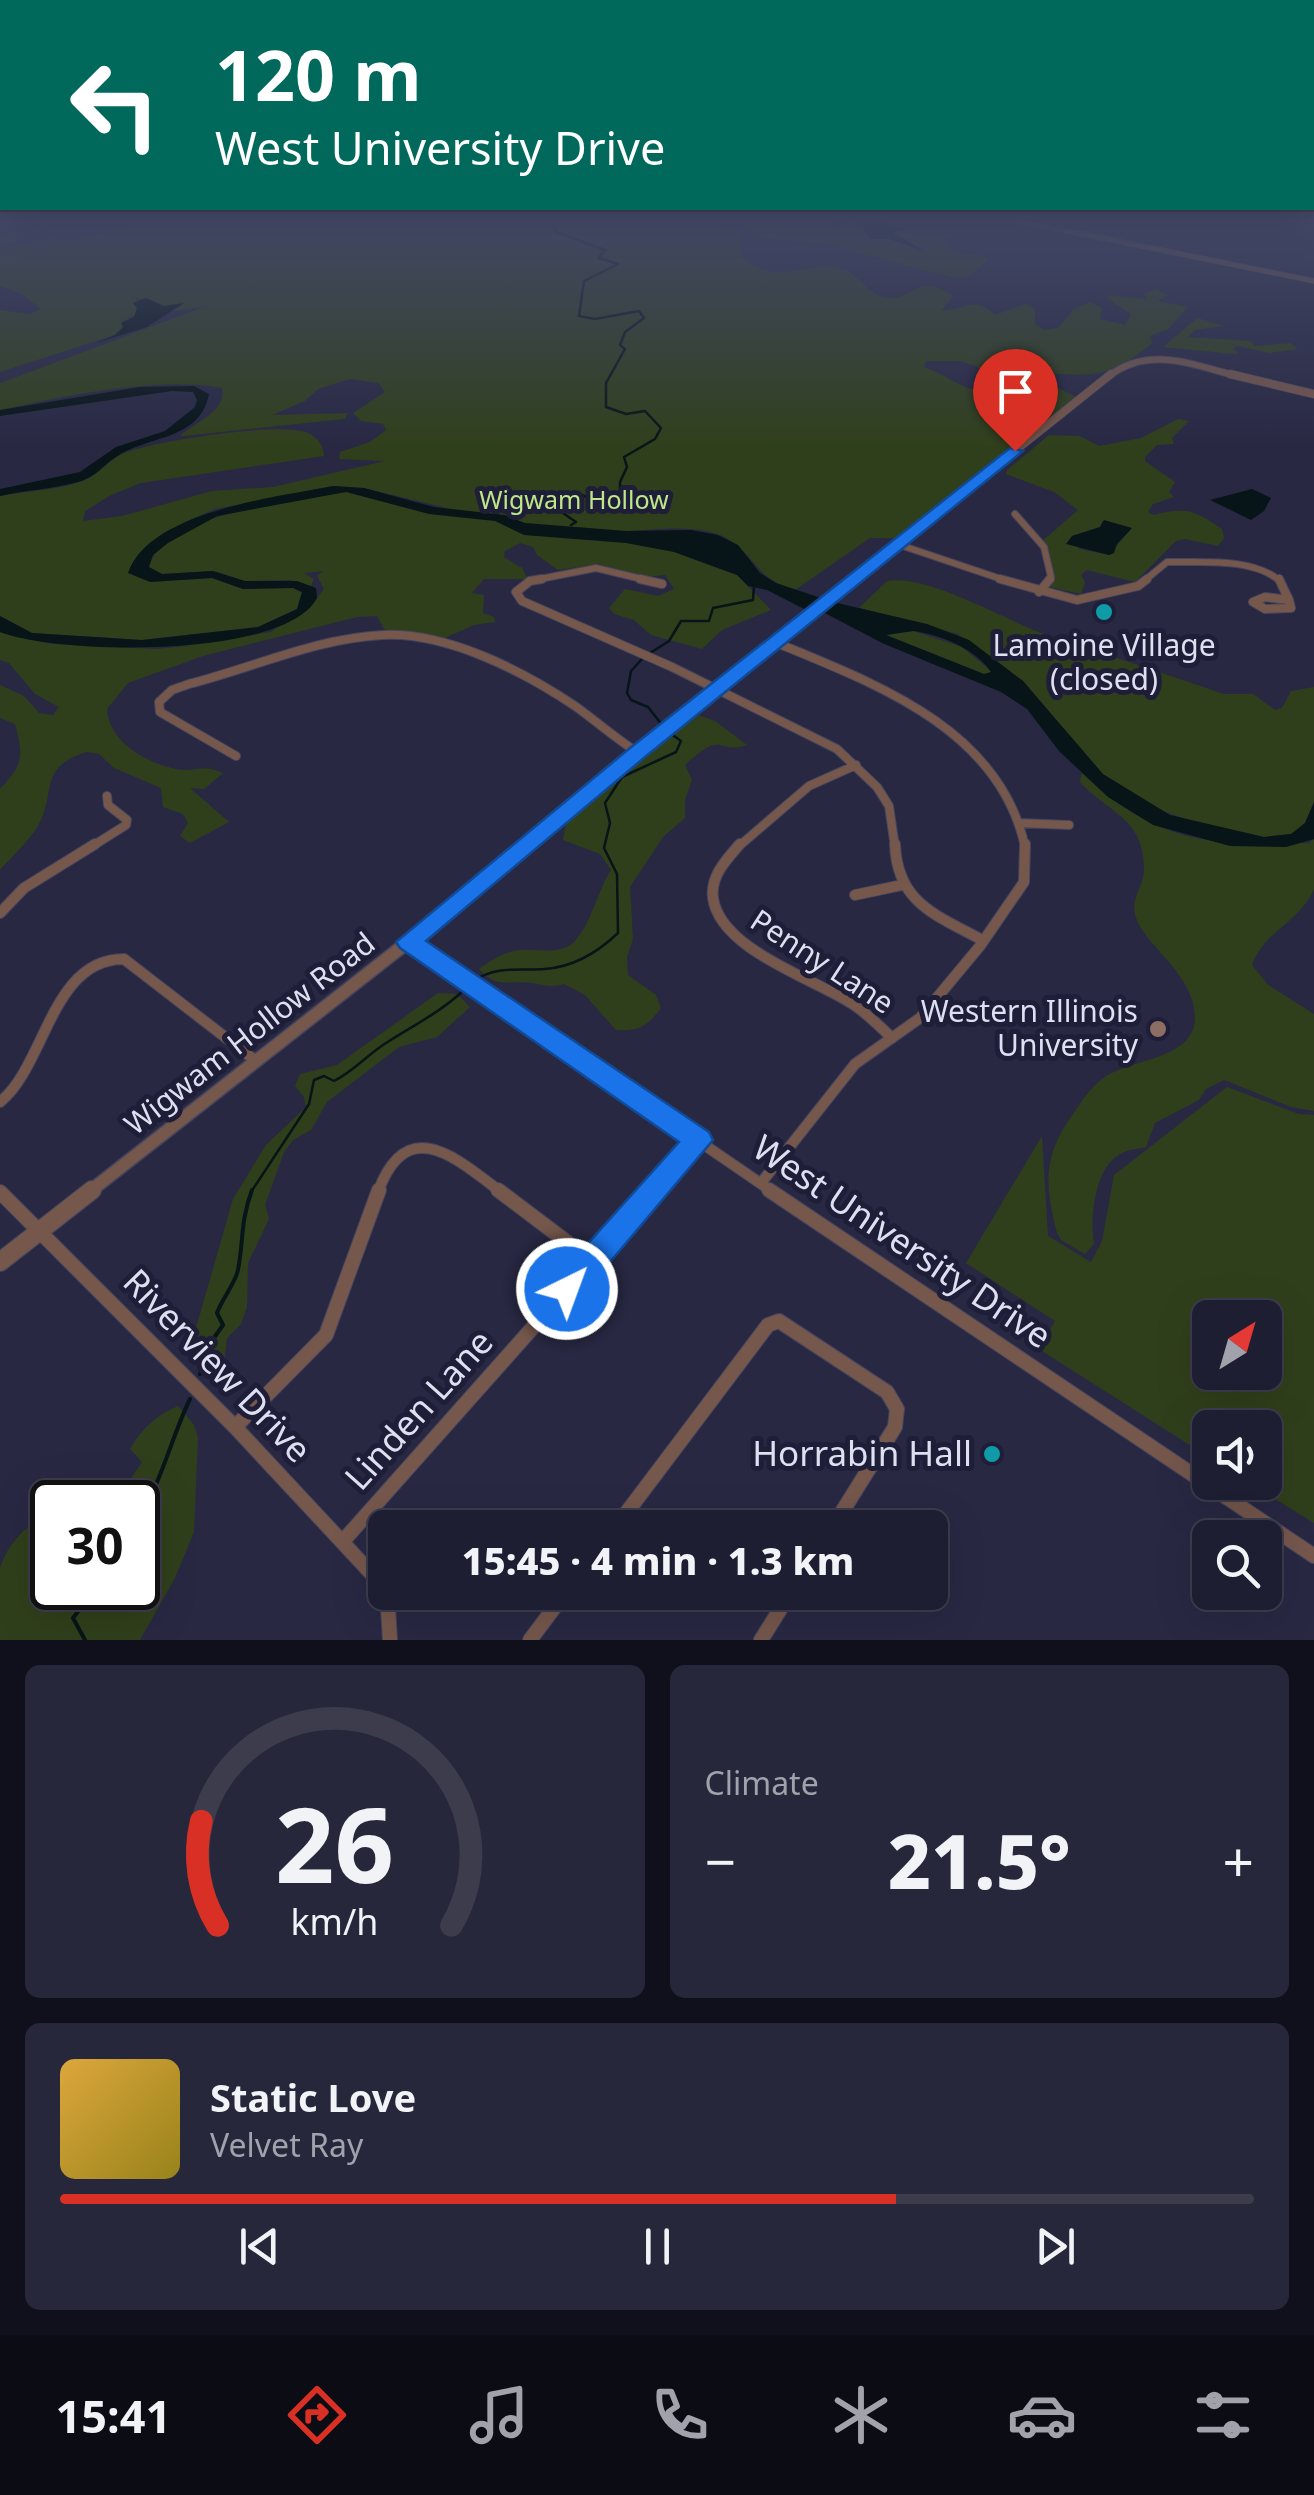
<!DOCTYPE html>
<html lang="en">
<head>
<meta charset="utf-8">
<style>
	:root { --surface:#1e1e32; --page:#26273a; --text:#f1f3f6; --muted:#a1a2ac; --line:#3c3c4d; --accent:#d93025 }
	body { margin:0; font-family:"Noto Sans",sans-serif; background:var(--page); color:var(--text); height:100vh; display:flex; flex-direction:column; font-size:38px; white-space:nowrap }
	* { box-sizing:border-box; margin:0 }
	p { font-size:32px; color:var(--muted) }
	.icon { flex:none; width:55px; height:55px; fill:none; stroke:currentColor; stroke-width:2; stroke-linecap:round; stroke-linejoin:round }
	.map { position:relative; height:1640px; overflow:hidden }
	.side { display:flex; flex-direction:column; gap:25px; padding:25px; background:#10101c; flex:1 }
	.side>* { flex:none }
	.hud { position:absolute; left:0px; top:0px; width:1315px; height:210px; box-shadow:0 10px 40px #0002,0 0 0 2px var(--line); background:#00695c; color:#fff; overflow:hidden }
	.needle { width:65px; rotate:37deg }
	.tools { position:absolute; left:1192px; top:1300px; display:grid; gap:20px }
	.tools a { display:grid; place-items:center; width:90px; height:90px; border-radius:15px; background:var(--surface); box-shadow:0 10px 40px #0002,0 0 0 2px var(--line); font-size:50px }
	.speed { position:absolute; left:30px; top:1480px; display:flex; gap:20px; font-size:50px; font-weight:700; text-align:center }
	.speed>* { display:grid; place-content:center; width:130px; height:130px; border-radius:50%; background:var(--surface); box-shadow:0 10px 40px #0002,0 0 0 2px var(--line); line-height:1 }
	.speed .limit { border:5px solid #111; border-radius:15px; background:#fff; color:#111 }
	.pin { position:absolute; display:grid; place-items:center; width:85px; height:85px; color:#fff; margin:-102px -42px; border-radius:50% 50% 50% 0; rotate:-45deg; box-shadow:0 0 10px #0007 }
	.pin .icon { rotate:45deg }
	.me { position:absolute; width:110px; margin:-55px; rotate:42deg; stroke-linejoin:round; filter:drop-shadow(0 0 8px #0008) }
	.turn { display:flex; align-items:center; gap:35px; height:210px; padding:0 50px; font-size:45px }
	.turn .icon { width:130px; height:130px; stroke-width:2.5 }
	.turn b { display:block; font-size:70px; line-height:85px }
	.big { font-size:75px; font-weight:800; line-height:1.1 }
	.side .card { flex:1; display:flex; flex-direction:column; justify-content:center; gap:15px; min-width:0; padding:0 35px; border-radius:15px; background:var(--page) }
	.side .dial { align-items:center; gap:0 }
	.dial svg { height:260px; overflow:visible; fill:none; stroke:var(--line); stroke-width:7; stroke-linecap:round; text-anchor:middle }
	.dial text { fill:var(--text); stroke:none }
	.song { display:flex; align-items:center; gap:30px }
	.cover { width:120px; height:120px; border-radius:15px; background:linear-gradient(135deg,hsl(40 70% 55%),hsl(50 70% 35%)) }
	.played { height:10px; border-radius:5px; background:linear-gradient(90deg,var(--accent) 70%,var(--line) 70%) }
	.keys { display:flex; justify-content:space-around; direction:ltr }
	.heat { display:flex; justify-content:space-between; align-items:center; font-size:55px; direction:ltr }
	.side .tiles { flex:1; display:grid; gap:25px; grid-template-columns:1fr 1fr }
	.card:last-child { grid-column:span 2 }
	.trip { position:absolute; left:368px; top:1510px; width:580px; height:100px; border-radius:15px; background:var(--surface); box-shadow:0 10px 40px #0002,0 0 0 2px var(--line); font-weight:800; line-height:100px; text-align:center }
	.menu { display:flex; height:160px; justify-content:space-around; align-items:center; background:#0c0c14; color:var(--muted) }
	.menu .icon { width:70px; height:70px }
	.menu .selected { color:var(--accent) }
	.menu b { font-size:45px; color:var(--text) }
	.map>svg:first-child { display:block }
	.green { fill:#303f1b; fill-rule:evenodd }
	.water { fill:#071418; fill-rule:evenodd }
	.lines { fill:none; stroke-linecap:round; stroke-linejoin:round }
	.stream-far1 { stroke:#071418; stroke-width:2.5 }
	.stream { stroke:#071418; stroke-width:4 }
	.minor-far4-casing { stroke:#45455f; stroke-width:6 }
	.minor-far3-casing { stroke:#45455f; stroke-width:8 }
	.minor-far2-casing { stroke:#45455f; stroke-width:10 }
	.minor-far1-casing { stroke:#45455f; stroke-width:12 }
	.minor-casing { stroke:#45455f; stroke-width:16 }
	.tertiary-far4-casing { stroke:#45455f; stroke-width:8 }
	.tertiary-far3-casing { stroke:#45455f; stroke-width:9 }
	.tertiary-far2-casing { stroke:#45455f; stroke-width:12 }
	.tertiary-far1-casing { stroke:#45455f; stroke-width:15 }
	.tertiary-casing { stroke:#45455f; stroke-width:20 }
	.minor-far4 { stroke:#75574c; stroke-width:5 }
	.minor-far3 { stroke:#75574c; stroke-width:6 }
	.minor-far2 { stroke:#75574c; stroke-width:8 }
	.minor-far1 { stroke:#75574c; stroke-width:10 }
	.minor { stroke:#75574c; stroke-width:14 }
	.tertiary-far4 { stroke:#75574c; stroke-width:6 }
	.tertiary-far3 { stroke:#75574c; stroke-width:8 }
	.tertiary-far2 { stroke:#75574c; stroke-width:10 }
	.tertiary-far1 { stroke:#75574c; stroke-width:12 }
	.tertiary { stroke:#75574c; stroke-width:18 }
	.route { fill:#1a73e8; stroke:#114b97; stroke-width:2.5 }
	.culture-dot { fill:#0f9aa8; stroke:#1f1e38; stroke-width:4 }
	.education-dot { fill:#8d6e63; stroke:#1f1e38; stroke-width:4 }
	.labels { text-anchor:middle; stroke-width:10; stroke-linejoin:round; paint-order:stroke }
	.far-park-label { font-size:25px; fill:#bee789; stroke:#1f1e38 }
	.poi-label { font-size:30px; fill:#dedff1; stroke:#1f1e38 }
	.street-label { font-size:30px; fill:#dedff1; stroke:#1f1e38 }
	.near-street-label { font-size:35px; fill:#dedff1; stroke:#1f1e38 }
	.near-poi-label { font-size:35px; fill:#dedff1; stroke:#1f1e38; text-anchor:end }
</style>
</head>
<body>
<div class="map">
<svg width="1314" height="1640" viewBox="0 0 1314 1640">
	<rect width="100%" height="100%" fill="#282843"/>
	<path class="green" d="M128 218H704L740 233 742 258C776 285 798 264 834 267 858 269 866 295 887 298 913 301 917 271 953 296L941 311C967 309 975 296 995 315L1025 304 1035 309V324L1044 330 1058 328 1074 309 1090 302 1102 308 1100 319 1125 325 1131 314 1106 298 1110 295 1147 299 1144 294 1157 289 1168 296 1157 301 1188 307 1168 329 1150 336 1152 343C1104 385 1085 373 1028 373L1076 397 895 538H870L795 590C755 576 763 567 735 544 707 520 655 531 621 531L695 551 688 557 737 575 771 610 722 630 702 649 651 635 634 620 614 614 609 608 625 589 658 596 674 589 665 575 645 577 599 564 558 570 537 555 533 547 520 543 505 551 504 557 522 568 528 579H484L472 593 484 595 483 613 494 617 495 622 474 625 438 641 384 629 377 616 357 617 203 656 128 683 107 709C109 742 146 763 176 769 196 773 201 763 223 773L204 789 190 788 229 822 190 843 180 836 188 823 183 814 163 807 161 788 114 768 99 754 87 752C40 766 55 789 41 820 33 838 13 855 0 870V789C23 765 24 757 15 724L0 718V685L24 696 39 713 53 715 59 707 35 694 9 663 0 660V632L52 644 157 649 185 646 271 632 317 598 324 589 317 576 323 571 304 573 314 579 311 586 291 580 245 581 213 571 162 574 148 567C166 519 261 506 305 499 320 497 335 491 350 492 384 494 414 519 447 508L364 488 333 486 215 509 185 522 145 548 150 582 212 578 243 589 293 588 302 593 297 609 258 627 142 640 32 633 0 616V496C27 491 58 490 83 481 101 474 109 458 127 452 156 441 282 421 308 433 318 437 324 447 324 456L141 483 111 495 85 511 83 521 122 516 212 491 273 487 385 461 339 459 340 452 370 442 386 430 383 424 361 421 353 413 385 392 378 383 350 379 318 389 305 401 272 415 348 413 345 419 183 436H180C196 422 227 411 222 388 156 376 66 396 0 410V383L204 307 172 311 183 304 163 306 134 297 137 300 133 304 137 306 136 314 121 323 124 326 115 335 0 372V310L30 314 41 309 20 293 0 286V232L36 229 9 246 52 238 74 240 134 225 136 221ZM926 361H959L976 366 998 380 1021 374C971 405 968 384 924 367Z
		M744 218H818L832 226 851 223 866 231 869 239H889L920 252 923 249 892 232 909 229 955 233 944 238C947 241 947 246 950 249 960 259 978 251 989 259L968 277 954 278C912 267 871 256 830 245 798 237 767 248 739 223Z
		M1197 318 1224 326 1195 330 1188 337 1250 341 1255 346 1290 343 1298 349 1270 353 1237 346 1233 349 1239 353 1234 354 1163 347Z
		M1178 419 1189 421 1172 438 1174 444 1157 445 1145 457V461L1175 482 1169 492 1174 497 1153 504 1148 512 1154 515C1186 507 1194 510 1222 529L1224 538 1218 546 1185 539 1176 541 1135 582 1087 570 1081 575 1085 582 1081 594 1045 586 1049 581 1040 543 1078 510 1054 492 1006 474 1007 470 1049 435 1080 436 1099 446 1141 438ZM1102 521 1131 529 1109 555 1079 549 1072 536 1100 527Z
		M887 581C930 574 1005 621 1047 635 1106 654 1165 674 1224 694H1253L1275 710 1282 708 1291 691 1314 687V802L1305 823 1291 834 1264 837 1197 823 1160 810 1103 775 1023 681 958 634 859 608Z
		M913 631 962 647 992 672 984 674 886 635Z
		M698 715 715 721 747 745C715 755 725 728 685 765L692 780 685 800V818L663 837 630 887 633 939 627 957 628 975 656 995 661 1008C647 1027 639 1031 616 1030L585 995 564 984C549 988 546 985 532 983 509 980 496 989 479 969 489 962 501 954 514 951 535 946 558 958 575 941 592 922 597 892 611 870L600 854 563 840 566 825 634 760 658 746 682 722Z
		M1082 773C1157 844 1211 846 1309 843L1314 839C1314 853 1314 876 1314 889 1301 921 1263 932 1252 965L1268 985 1314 1014V1111L1291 1107 1224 1080 1206 1089 1199 1100 1155 1123 1146 1147C1139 1149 1129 1149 1122 1153 1094 1166 1090 1218 1094 1244L1085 1254 1061 1240 1057 1233C1044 1182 1043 1155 1075 1111 1083 1099 1093 1085 1105 1077 1132 1058 1194 1060 1195 1018 1195 972 1141 944 1135 914 1131 897 1144 886 1144 870 1145 819 1110 814 1080 782Z
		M438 993 457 994 470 1007 437 1037 399 1047 327 1102 311 1130 293 1140 284 1152 265 1205 269 1219 248 1263 247 1307 241 1324 227 1338 225 1356 205 1378 194 1335 233 1199 266 1145 306 1107 304 1097 295 1086 300 1074 337 1065Z
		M1227 1087 1299 1114 1314 1115V1523L1249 1483 1265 1482V1428H1210V1458L1039 1349 1055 1321 966 1263 1042 1136 1048 1236 1091 1262 1102 1241 1114 1175ZM1210 1318H1265V1372H1210Z
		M178 1406 194 1425 198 1438 194 1532 175 1578 140 1640H0C0 1618 0 1590 0 1569 5 1547 31 1517 52 1515V1588H138V1502H104L119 1497 142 1462 130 1449C142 1428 157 1415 178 1406Z"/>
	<path class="water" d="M877 218 906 230 892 232 924 251 889 239H869L866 231 851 223 832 226 819 219Z
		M146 298 164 306 184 303 147 327 96 343 115 335 123 327 121 323 134 317 137 308 133 303Z
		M194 386 209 394C200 441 148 435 116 457 102 466 96 477 78 482 53 489 26 490 0 496V489L80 472 116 447 165 431 195 407 197 400 193 392 172 391 0 416V410L140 387Z
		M333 486 364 488 434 507 505 515 525 523 627 531 691 530 718 535 738 545 760 573 776 583 833 602 927 624 969 640 1023 681 1103 774 1170 815 1264 837 1291 834 1305 823 1314 802V839L1286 847 1230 846 1153 825 1108 797 1059 751 1027 709 1001 692 882 643 825 613 804 609 767 590 748 586 737 575 674 552 626 543 524 535 495 521 429 514 346 492 217 516 168 543 153 555 149 567 162 574 213 571 245 581H297L316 588 317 598C285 659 58 655 0 632V616L32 633 142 640 258 627 297 609 302 592 293 588 243 589 212 578 150 582 128 573C149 511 278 497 333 486ZM913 631C939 634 976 649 991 672L984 674 886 635Z
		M1252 489 1271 498 1264 511 1251 520 1210 500Z
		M1104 520 1132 528 1117 544 1114 553 1109 555 1066 544 1072 536 1100 527Z"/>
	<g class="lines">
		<path class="stream-far1" d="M559 218 552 222 556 232 605 250 599 258 618 264 584 281 579 316 595 319 639 311 644 318 625 332 620 345 625 349 606 383V407L626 414 645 411 661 428 655 439 624 457 627 467 620 482V501L600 505 579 493 558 502 560 511 576 522 571 525
			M650 653 669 641 681 621H709L713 608 753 600 754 585
			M643 658 631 671 627 693 631 700 648 707 663 726
			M474 981C497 965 519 971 545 969 573 967 598 952 618 933L617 874 604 848 610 823 605 803 622 777 676 752 681 741 670 733
			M251 1192 309 1104 314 1080 324 1076 334 1081C354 1071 367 1055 386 1043 414 1025 441 1012 465 989"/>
		<path class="stream" d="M200 1374 209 1345 223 1325 217 1313C222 1299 236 1282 238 1270 244 1238 240 1223 252 1190
			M138 1518C162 1482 171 1438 190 1399
			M85 1640 73 1618 96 1588"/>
		<g class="minor-far4-casing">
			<path id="minor-far4" d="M1004 218 1314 281"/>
		</g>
		<g class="minor-far3-casing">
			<path id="minor-far3" d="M1015 514 1044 547 1051 577 1048 581
				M900 545 1007 581
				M530 581 596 568 650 581
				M1144 581 1167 562C1202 563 1252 557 1280 581"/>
		</g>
		<g class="minor-far2-casing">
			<path id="minor-far2" d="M542 579 530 581 516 592 522 601 672 667 837 749 877 787 889 806 895 847
				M640 579 662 584
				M1000 579 1077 600 1138 586 1147 579
				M1279 579 1289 600
				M1039 592 1050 579
				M1265 597 1289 600 1291 608 1265 609 1253 602Z
				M777 643C876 684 1000 729 1025 847
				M236 756 160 712 159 702 172 690 189 684C252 668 317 638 383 635 447 632 523 671 575 706 596 721 615 738 637 752
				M1019 823 1069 825
				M91 847 126 825 127 820 108 805 107 796
				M738 847 809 786 856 765"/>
		</g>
		<g class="minor-far1-casing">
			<path id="minor-far1" d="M740 844C727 859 710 876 713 898 720 949 812 978 851 1003 866 1012 879 1026 892 1038
				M895 844C897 903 936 915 982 940
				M855 895 902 885
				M0 913 24 888 95 844
				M408 942 773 1192
				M0 1102C46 1065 51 959 124 959L256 1061
				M761 1183 855 1064 920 1018 980 946 1024 882 1025 844
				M378 1192C407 1113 456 1158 501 1192
				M653 1192 699 1140"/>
		</g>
		<g class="minor-casing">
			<path id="minor" d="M498 1190 592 1261
				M769 1190 1314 1556
				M0 1192 235 1427 385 1588
				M235 1427 326 1335 379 1190
				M615 1528 768 1325 779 1321 887 1392 897 1409 895 1427 832 1528
				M344 1540 655 1190
				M387 1592 390 1640
				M530 1640 566 1592
				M761 1640 791 1592"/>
		</g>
		<g class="tertiary-far4-casing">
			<path id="tertiary-far4" d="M1108 377C1149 344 1195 366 1241 377"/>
		</g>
		<g class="tertiary-far3-casing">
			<path id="tertiary-far3" d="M1230 374 1314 394
				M852 581 1111 374"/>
		</g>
		<g class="tertiary-far2-casing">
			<path id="tertiary-far2" d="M523 847 855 579"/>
		</g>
		<g class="tertiary-far1-casing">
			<path id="tertiary-far1" d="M89 1192 408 942 526 844"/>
		</g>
		<g class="tertiary-casing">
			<path id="tertiary" d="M0 1262 92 1190"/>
		</g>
		<use href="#minor-far4" class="minor-far4"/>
		<use href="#minor-far3" class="minor-far3"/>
		<use href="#minor-far2" class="minor-far2"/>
		<use href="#minor-far1" class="minor-far1"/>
		<use href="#minor" class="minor"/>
		<use href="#tertiary-far4" class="tertiary-far4"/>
		<use href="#tertiary-far3" class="tertiary-far3"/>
		<use href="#tertiary-far2" class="tertiary-far2"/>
		<use href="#tertiary-far1" class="tertiary-far1"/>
		<use href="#tertiary" class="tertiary"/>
	</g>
	<linearGradient id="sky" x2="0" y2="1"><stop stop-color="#161625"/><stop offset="0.49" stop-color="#424866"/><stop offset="1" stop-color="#424866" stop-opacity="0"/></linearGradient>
	<rect width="1314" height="448" fill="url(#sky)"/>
	<path class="route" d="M1010 448 1023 451 645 757 426 941 709 1132 713 1140 578 1300 567 1304 556 1300 551 1289 556 1279 679 1142 400 948 396 942 630 748Z"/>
	<g class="culture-dot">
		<circle cx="1104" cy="612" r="10"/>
		<circle cx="992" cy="1454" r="10"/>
	</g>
	<circle class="education-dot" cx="1158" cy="1029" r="10"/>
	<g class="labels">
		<g class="far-park-label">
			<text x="574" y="509">Wigwam Hollow</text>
		</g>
		<g class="poi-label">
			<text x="1104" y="656">Lamoine Village<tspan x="1104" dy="34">(closed)</tspan></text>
			<text x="1138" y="1022" text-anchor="end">Western Illinois<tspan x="1138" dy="34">University</tspan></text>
		</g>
		<g class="street-label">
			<text transform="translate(822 962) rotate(33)" y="10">Penny Lane</text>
			<text transform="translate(250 1034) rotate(-38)" y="10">Wigwam Hollow Road</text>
		</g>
		<g class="near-street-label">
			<text transform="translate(902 1242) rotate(34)" y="12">West University Drive</text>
			<text transform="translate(217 1366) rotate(46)" y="12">Riverview Drive</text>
			<text transform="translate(419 1410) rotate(-48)" y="12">Linden Lane</text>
		</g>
		<g class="near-poi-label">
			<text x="972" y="1466">Horrabin Hall</text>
		</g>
	</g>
</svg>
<div class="tools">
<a><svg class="needle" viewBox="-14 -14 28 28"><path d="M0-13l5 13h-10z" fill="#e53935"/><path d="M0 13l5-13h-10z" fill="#a1a2ac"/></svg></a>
<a><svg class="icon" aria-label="sound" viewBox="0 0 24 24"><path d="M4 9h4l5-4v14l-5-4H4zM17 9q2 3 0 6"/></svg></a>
<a><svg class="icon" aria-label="search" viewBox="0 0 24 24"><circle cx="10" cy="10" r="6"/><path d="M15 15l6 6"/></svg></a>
</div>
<div class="speed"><div class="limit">30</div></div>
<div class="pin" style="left:1015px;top:451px;background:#d93025"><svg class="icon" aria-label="arrive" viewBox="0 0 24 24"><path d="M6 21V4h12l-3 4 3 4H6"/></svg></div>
<svg class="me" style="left:567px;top:1289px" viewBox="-20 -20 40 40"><circle r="17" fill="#1a73e8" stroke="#fff" stroke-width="3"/><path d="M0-11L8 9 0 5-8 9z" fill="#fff"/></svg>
<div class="trip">15:45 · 4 min · 1.3 km</div>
<div class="hud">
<div class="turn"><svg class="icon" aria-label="left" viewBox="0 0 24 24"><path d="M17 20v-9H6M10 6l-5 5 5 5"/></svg><div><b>120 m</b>West University Drive</div></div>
</div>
</div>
<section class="side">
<div class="tiles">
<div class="card dial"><svg viewBox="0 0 100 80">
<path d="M14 69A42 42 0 1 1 86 69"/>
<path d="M14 69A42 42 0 0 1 9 37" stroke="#d93025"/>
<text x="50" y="56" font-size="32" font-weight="700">26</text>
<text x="50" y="72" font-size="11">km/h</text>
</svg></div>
<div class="card"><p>Climate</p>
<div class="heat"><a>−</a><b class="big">21.5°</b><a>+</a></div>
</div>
<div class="card">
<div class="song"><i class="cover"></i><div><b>Static Love</b><p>Velvet Ray</p></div></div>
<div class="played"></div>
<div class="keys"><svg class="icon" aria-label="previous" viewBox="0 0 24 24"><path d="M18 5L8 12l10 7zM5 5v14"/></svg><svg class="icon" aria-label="pause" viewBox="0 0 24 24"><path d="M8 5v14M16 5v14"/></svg><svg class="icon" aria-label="next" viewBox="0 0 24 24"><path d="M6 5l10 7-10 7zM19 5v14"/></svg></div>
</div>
</div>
</section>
<nav class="menu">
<b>15:41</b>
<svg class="icon selected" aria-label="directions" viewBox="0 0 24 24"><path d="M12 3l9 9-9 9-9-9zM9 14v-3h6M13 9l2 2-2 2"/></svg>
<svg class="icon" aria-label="music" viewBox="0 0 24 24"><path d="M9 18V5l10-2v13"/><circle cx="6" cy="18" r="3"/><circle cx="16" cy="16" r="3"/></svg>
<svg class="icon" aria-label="phone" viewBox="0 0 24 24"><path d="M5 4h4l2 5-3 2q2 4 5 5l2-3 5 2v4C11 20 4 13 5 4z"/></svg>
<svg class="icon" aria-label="climate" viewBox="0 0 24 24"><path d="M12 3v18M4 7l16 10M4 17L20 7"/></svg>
<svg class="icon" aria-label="car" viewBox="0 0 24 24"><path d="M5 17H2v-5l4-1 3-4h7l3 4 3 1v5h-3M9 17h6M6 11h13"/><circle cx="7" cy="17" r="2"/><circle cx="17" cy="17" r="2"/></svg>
<svg class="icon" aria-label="filters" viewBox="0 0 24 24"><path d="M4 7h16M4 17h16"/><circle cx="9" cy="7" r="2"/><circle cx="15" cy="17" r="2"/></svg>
</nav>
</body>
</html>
